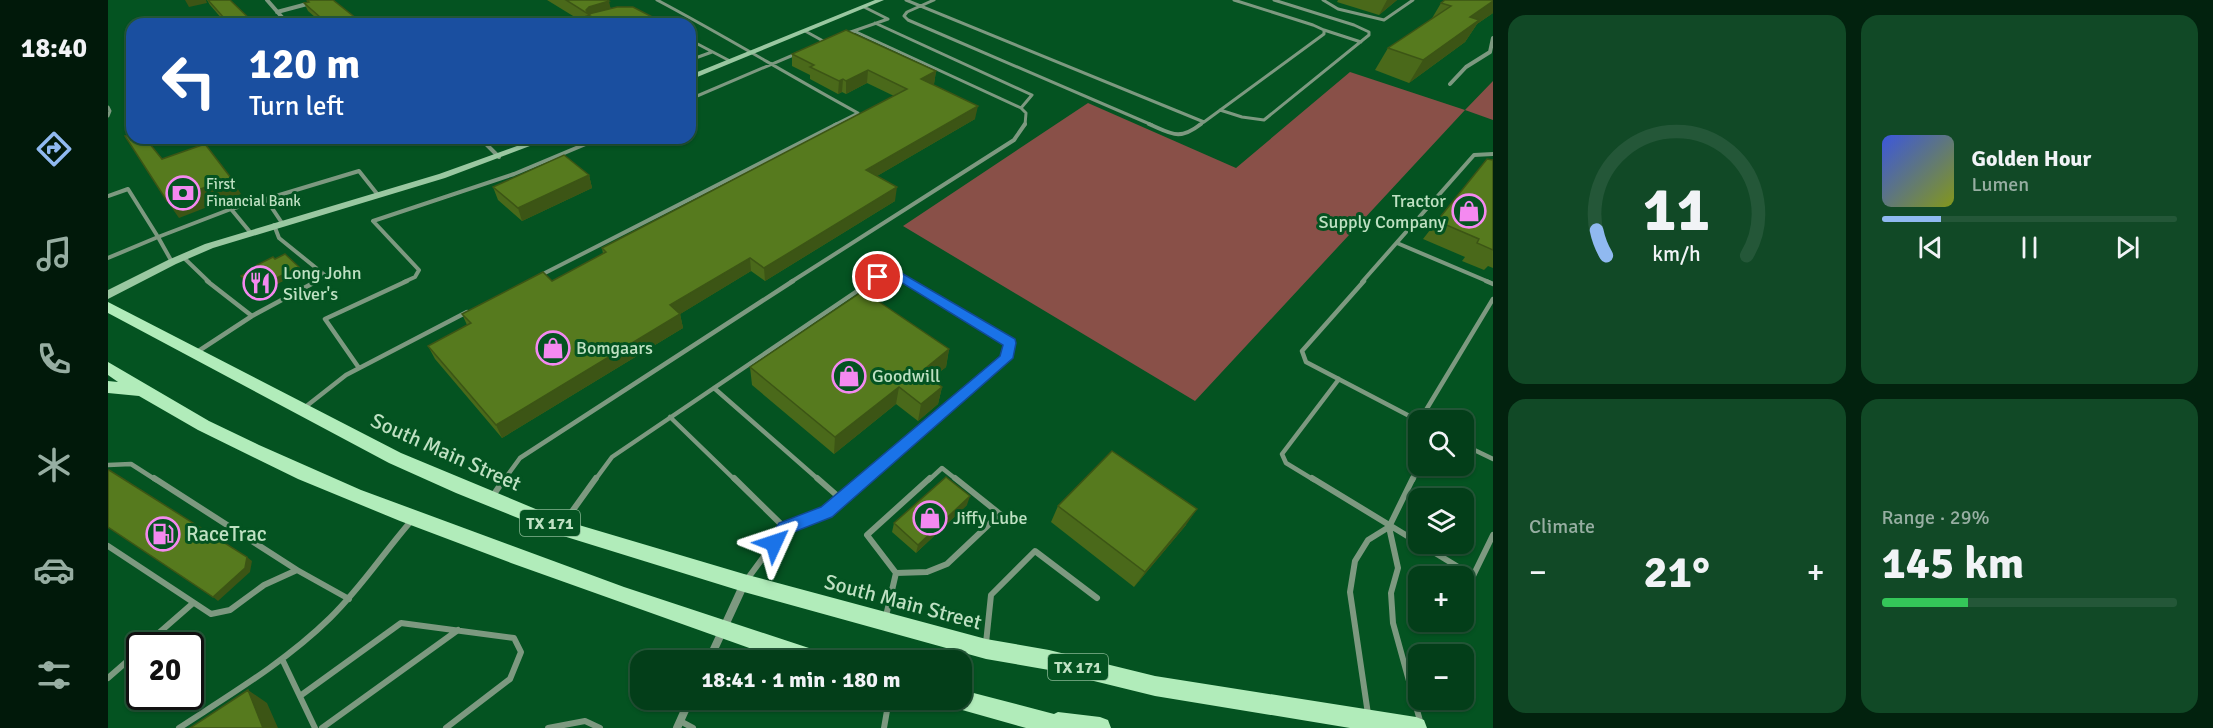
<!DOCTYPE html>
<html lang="en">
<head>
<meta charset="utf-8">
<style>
	:root { --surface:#033e19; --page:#114926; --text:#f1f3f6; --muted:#97aea2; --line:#245738; --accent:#90b9f0 }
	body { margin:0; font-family:Signika,sans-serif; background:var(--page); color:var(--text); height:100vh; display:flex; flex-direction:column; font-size:22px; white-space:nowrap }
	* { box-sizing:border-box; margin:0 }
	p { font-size:20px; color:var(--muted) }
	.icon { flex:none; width:33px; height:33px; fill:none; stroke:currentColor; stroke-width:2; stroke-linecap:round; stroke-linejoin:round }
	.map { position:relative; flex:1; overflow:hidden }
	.sheet { display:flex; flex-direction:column; gap:15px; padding:15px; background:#02220e; width:720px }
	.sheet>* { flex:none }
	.banner { position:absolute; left:18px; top:18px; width:570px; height:126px; border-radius:18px; box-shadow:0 2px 4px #0004,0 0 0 2px var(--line); background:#1a4fa0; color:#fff; overflow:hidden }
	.tools { position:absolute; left:1300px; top:410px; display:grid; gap:12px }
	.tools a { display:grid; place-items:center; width:66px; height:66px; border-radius:12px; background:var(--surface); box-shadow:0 2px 4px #0004,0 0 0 2px var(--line); font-size:30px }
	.speed { position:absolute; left:18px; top:632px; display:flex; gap:12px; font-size:30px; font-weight:700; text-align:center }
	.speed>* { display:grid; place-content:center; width:78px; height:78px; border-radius:50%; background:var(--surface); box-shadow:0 2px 4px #0004,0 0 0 2px var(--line); line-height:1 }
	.speed .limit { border:3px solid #111; border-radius:9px; background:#fff; color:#111 }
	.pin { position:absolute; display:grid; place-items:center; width:51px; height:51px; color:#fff; margin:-26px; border:3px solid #fff; border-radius:50%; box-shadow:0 2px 6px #0007 }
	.me { position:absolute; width:66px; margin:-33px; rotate:48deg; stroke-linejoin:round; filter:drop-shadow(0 0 4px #0008) }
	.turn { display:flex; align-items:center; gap:21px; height:126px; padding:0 24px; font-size:27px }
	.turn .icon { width:78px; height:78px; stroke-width:2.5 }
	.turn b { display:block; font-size:42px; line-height:51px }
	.big { font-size:45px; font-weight:700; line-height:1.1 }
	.sheet .card { flex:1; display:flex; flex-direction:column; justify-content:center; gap:9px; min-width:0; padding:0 21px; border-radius:18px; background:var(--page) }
	.sheet .dial { align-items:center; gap:0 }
	.dial svg { height:156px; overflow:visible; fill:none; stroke:var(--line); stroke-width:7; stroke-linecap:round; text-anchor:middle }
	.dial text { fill:var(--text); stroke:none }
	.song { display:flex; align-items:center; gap:18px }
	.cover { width:72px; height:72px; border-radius:9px; background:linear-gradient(135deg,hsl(230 70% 55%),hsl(70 70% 35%)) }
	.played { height:6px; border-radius:3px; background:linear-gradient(90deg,var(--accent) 20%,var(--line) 20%) }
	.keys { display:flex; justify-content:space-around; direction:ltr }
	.heat { display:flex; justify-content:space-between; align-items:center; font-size:33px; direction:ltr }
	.charge { height:9px; border-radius:4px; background:linear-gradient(90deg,#34c759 29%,var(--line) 0) }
	.sheet .tiles { flex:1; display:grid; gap:15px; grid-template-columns:repeat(2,1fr) }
	.trip { position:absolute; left:522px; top:650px; width:342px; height:60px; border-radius:18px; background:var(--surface); box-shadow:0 2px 4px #0004,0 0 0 2px var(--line); font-weight:700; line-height:60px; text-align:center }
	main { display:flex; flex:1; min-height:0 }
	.tabs { display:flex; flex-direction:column; width:108px; justify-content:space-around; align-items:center; background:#01190a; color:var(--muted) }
	.tabs .icon { width:42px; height:42px }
	.tabs .active { color:var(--accent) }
	.tabs b { font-size:27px; color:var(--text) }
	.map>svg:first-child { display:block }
	.green { fill:#895048 }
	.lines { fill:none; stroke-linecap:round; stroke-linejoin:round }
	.lane-far3 { stroke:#7d9980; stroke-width:3 }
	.lane-far2 { stroke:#7d9980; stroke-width:4 }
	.lane-far1 { stroke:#7d9980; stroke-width:4.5 }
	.lane { stroke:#7d9980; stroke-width:6 }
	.street-far1 { stroke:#7d9980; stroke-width:4 }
	.street { stroke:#7d9980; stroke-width:8 }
	.secondary { fill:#9ac8a1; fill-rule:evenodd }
	.primary { fill:#b1ecba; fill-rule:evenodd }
	.wall { fill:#4a691a }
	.shaded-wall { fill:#3c5515 }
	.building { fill:#567a1e; stroke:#3c5515; stroke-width:1.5 }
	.route { fill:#1a73e8; stroke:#114b97; stroke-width:1.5 }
	.labels { text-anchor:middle; stroke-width:6; stroke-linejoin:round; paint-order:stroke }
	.far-poi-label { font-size:15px; fill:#bfe1c3; stroke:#045321; text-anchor:start }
	.shield { fill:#045321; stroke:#87b692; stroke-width:1.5 }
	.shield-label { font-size:16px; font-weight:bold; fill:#bfe1c3 }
	.poi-label { font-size:18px; fill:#bfe1c3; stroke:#045321; text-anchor:start }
	.near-street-label { font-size:21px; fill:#bfe1c3; stroke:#045321 }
	.near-poi-label { font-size:21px; fill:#bfe1c3; stroke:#045321; text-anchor:start }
</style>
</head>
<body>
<main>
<nav class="tabs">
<b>18:40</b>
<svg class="icon active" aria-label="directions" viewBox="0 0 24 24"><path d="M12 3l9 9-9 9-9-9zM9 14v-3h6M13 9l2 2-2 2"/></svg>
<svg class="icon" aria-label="music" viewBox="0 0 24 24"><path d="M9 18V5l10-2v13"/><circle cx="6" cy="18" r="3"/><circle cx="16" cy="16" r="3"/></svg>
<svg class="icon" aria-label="phone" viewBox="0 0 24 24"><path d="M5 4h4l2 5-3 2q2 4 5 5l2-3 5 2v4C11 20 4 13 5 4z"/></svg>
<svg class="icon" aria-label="climate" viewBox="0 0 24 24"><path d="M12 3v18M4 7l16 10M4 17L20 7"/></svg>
<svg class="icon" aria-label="car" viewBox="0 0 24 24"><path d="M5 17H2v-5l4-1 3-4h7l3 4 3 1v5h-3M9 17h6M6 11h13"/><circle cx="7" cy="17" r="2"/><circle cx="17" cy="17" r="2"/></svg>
<svg class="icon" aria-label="filters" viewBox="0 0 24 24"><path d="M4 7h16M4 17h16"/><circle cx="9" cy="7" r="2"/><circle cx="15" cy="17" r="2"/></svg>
</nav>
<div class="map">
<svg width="1385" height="728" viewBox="0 0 1385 728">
	<rect width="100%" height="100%" fill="#045321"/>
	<path class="green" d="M1242 72 1357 110 1385 81V120L1357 110 1087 401 795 226 980 103 1128 168Z"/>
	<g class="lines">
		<path class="lane-far3" d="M549 0C617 36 682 76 750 113L726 125
			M798 0 1096 122 1216 34V30L1205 25 1126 0
			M826 0 799 12 796 16 800 20 1044 125
			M1215 0 1230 9 1276 20 1305 0
			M1216 30 1253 42
			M697 31 717 42
			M746 31 913 108 924 95 767 23
			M737 34 780 19 756 7
			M582 40 622 61
			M582 60 604 52
			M582 99 690 53
			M0 107 2 111 0 116
			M913 108 918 113 917 125
			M1112 110 1134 117 1156 120 1261 35V32L1246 25 1166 0
			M1091 125 1096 122"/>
		<path class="lane-far2" d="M1041 124C1064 134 1071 141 1093 124
			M372 138 391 157
			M0 196 20 189 50 237 123 209 142 232
			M158 199 251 171 270 195
			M123 209 158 199 174 223
			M166 225 171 238 218 276 206 282
			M1289 243 1381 282
			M75 257 101 282
			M0 258 50 237 64 262
			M431 276 729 124
			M296 282 307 277 311 270 265 221 406 174 492 138
			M683 282 906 140 917 124
			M762 282C776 273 788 274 802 282
			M1254 282 1366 155 1385 154"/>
		<path class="lane-far1" d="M99 281 144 316 209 281
			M1256 281 1194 351 1198 362 1311 421
			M1378 281 1385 284
			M89 352 144 316
			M251 368 217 319 299 281
			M606 388 711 480
			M196 408 238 375 359 312
			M562 417 627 480
			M1312 420 1385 299
			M1356 445 1385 459
			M0 465 23 464 48 480
			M396 480 412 458 685 281
			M487 480 504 457 764 281
			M756 480 898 358 902 343 800 281
			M821 480 834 468 849 480
			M1206 480 1178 463 1174 454 1231 379
			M1305 480 1312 465"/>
		<path class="lane" d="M46 478 189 570
			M626 478 677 528 640 578
			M709 478 733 499
			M1204 478 1365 576 1385 535
			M384 497 397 478
			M455 524 488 478
			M1281 527 1290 568 1283 593 1285 623 1314 728
			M677 528 719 512 758 478
			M0 546 103 614 122 610 156 585 189 570 241 599
			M788 573 759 535 822 478
			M788 573 819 572 839 564 892 514 847 478
			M778 616 788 573
			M878 643 883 595 927 551 989 598
			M37 645 84 604
			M175 661 207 728
			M0 678 32 650
			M192 696 293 623 406 638 413 652 402 679 338 728
			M1260 714 1242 592 1247 561 1260 540 1281 527 1305 478
			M572 721 585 728
			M71 728C123 694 177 662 222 618 253 588 276 552 304 520
			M214 728 350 630
			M440 728 477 721 492 728
			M776 728 781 699"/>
		<path class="street-far1" d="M159 0 180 24
			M169 12 214 0
			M1342 84 1358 67 1382 52 1385 38"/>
		<path class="street" d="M601 660 636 584
			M569 728 582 699"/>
		<path class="secondary" d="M767 0H776L582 80V75Z
			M431 138H443L337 178 105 248 68 264 0 299V290L60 260 97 244 331 174Z"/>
		<path class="primary" d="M0 302 293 453 454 520 636 574 878 639 941 650 1047 676 1308 717 1316 720 1319 728H1242L1047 696 941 670 878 659 636 592 452 535 348 493 281 463 0 313Z
			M0 362 101 421 151 445 253 490 516 587 707 650 714 653 717 660H675L403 563 292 521 190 479 90 430 31 396 0 393V381L10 382 0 375Z
			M854 690 946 714 950 712 992 717 1000 720 1003 728H918L840 706 837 699H854Z"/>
	</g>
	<path class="wall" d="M99 0H122L147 24H115L113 20H115L102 5Z
		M199 0 254 24H215L200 11 196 3 200 2Z
		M439 0H499L503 9 558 24H456L470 19Z
		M1230 0H1289L1271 15 1229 2Z
		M1385 0V13L1369 24 1357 42 1301 83 1267 70 1280 48 1323 20 1333 3Z
		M684 54 828 71 826 84 825 85 867 119 769 176 787 201 657 281 643 271 572 314 575 328 394 438 327 359 320 346 359 325 354 314 444 281 495 254 494 248 786 96 759 83 738 94 734 92 730 94 702 79V75L684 66Z
		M1385 160V268L1380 266 1376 270 1354 261 1357 257 1315 239 1329 221Z
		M481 175 484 188 414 221 390 200 385 187Z
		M167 259 194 271 150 294 136 281 133 276 151 267 149 265Z
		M841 349 838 367 823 379 834 387 830 404 810 421 788 404 726 454 644 385 642 367Z
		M859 505 808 553 784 532 786 523Z
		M950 506 1078 525 1026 587 943 522Z"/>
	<path class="shaded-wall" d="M77 0H98L99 3 81 7Z
		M1279 0H1289L1271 15Z
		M501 1 504 15H482L478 10 481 7Z
		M1385 1V13L1369 24 1357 42 1301 83 1315 60 1362 17Z
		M585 38 587 52 582 54V39Z
		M760 70 759 83 738 94V81Z
		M828 71 826 84 811 92 813 79Z
		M735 79 734 92 730 94 731 81Z
		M870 106 867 119 757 183 758 170Z
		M481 175 484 188 414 221 410 208Z
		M123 178 133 194 71 218 59 201Z
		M789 187 787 201 657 281 656 268Z
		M642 258 643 271 564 319 562 305Z
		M191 267 194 271 150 294 146 289Z
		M572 314 575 328 394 438 388 425Z
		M841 349 838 367 810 389 813 372Z
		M791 387 788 404 726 454 727 437Z
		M834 387 830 404 810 421 813 404Z
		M862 496 859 505 808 553 810 545Z
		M1089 509 1078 525 1026 587 1037 572Z
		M139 557 144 561 142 572 110 601 105 597Z
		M140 690 159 703 170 728H155Z"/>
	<path class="building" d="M100 0H122L147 24H116L113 20 117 19Z
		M199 0H225L254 23 250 24H220L196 3 201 2Z
		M458 0H499L501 1 481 7 478 10 481 14 509 7H525L558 24H529L524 22 518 24H456L482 15Z
		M1337 0H1385V1L1362 17 1371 20 1315 60 1280 48 1343 6 1333 3Z
		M738 30 828 71 813 79 870 106 758 170 789 187 656 268 642 258 562 305 572 314 388 425 320 346 363 323 354 314 435 272 444 281 498 252 494 248 799 89 760 70 738 81 735 79 731 81 702 67 706 65 684 54Z
		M24 134V138H37L54 159 97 144 123 178 59 201 17 136Z
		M456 155 481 175 410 208 385 187Z
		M1379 159 1385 160V250L1369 243 1371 239 1329 221Z
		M177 254 191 267 146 289 133 276 152 267 149 265 165 257 167 259Z
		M755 291 841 349 813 372 834 387 813 404 791 387 727 437 642 367Z
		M1004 451 1089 509 1037 572 950 506Z
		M1 470 139 557 137 568 105 597 0 527V471Z
		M838 477 862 496 810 545 786 523Z
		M140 690 155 728H82Z"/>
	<path class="route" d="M790 271 907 339 908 343 905 358 724 517 683 533 672 548 666 551 660 548 658 543 671 523 713 507 892 356 895 345 788 279 770 281 764 277 770 273Z"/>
	<defs>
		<g id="bank-ring" transform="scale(1.725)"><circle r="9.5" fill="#045321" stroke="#f489f0" stroke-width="1.5"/><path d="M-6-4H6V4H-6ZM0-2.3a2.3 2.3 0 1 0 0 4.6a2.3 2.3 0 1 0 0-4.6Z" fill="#f489f0"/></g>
		<g id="shop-ring" transform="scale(1.725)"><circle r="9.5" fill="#045321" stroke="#f489f0" stroke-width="1.5"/><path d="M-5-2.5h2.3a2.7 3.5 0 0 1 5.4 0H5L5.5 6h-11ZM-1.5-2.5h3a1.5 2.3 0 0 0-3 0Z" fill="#f489f0"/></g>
		<g id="restaurant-ring" transform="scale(1.725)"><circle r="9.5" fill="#045321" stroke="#f489f0" stroke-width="1.5"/><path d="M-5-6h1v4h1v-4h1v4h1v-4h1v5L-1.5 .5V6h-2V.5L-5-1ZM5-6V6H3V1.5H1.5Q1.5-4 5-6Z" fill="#f489f0"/></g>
		<g id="fuel-ring" transform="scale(1.725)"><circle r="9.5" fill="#045321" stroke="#f489f0" stroke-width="1.5"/><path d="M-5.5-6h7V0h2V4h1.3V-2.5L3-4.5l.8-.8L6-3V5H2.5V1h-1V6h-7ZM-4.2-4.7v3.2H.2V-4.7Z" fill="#f489f0"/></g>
	</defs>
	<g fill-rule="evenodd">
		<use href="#bank-ring" x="75" y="193"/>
		<use href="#shop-ring" x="1361" y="211"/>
		<use href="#restaurant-ring" x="152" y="283"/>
		<use href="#shop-ring" x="445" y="348"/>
		<use href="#shop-ring" x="741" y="376"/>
		<use href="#shop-ring" x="822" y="518"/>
		<use href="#fuel-ring" x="55" y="534"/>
	</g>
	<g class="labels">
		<g class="far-poi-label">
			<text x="98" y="189">First<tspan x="98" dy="17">Financial Bank</tspan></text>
		</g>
		<g class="shield">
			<rect x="412" y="510" width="60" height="26" rx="4.5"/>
			<rect x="940" y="654" width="60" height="26" rx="4.5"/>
		</g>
		<g class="shield-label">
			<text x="442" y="529">TX 171</text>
			<text x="970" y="673">TX 171</text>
		</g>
		<g class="poi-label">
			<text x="1338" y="207" text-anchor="end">Tractor<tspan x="1338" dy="21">Supply Company</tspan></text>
			<text x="175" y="279">Long John<tspan x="175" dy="21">Silver's</tspan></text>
			<text x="468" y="354">Bomgaars</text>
			<text x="764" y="382">Goodwill</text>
			<text x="845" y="524">Jiffy Lube</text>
		</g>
		<g class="near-street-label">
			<text transform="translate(338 452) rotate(24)" y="7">South Main Street</text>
			<text transform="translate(795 602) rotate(15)" y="7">South Main Street</text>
		</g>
		<g class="near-poi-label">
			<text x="78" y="541">RaceTrac</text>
		</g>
	</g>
</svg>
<div class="tools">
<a><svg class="icon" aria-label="search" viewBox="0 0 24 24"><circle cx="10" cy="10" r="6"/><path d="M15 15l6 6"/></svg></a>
<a><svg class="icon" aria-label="layers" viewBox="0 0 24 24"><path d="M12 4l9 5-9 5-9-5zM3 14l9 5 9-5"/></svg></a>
<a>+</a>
<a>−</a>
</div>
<div class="speed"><div class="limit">20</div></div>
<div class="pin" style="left:770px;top:277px;background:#d93025"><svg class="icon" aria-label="arrive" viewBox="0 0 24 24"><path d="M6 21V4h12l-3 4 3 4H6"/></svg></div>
<svg class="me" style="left:666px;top:543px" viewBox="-20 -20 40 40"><path d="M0-17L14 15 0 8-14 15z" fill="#1a73e8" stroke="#fff" stroke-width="4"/></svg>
<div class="trip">18:41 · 1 min · 180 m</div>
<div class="banner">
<div class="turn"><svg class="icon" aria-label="left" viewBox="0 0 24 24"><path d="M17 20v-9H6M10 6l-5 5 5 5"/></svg><div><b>120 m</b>Turn left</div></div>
</div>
</div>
<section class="sheet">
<div class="tiles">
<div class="card dial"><svg viewBox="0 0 100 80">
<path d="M14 69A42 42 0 1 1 86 69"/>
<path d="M14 69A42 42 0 0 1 9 56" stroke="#90b9f0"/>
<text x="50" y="56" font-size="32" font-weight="700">11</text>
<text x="50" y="72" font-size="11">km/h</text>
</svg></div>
<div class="card">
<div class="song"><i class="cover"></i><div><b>Golden Hour</b><p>Lumen</p></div></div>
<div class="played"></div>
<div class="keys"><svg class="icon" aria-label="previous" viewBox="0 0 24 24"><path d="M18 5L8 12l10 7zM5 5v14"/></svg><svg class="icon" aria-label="pause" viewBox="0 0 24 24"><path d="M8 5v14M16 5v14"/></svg><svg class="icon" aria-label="next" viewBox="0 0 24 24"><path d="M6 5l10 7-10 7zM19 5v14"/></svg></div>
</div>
<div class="card"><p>Climate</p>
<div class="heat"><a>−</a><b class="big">21°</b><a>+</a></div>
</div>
<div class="card"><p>Range · 29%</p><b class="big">145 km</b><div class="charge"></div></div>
</div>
</section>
</main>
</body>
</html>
